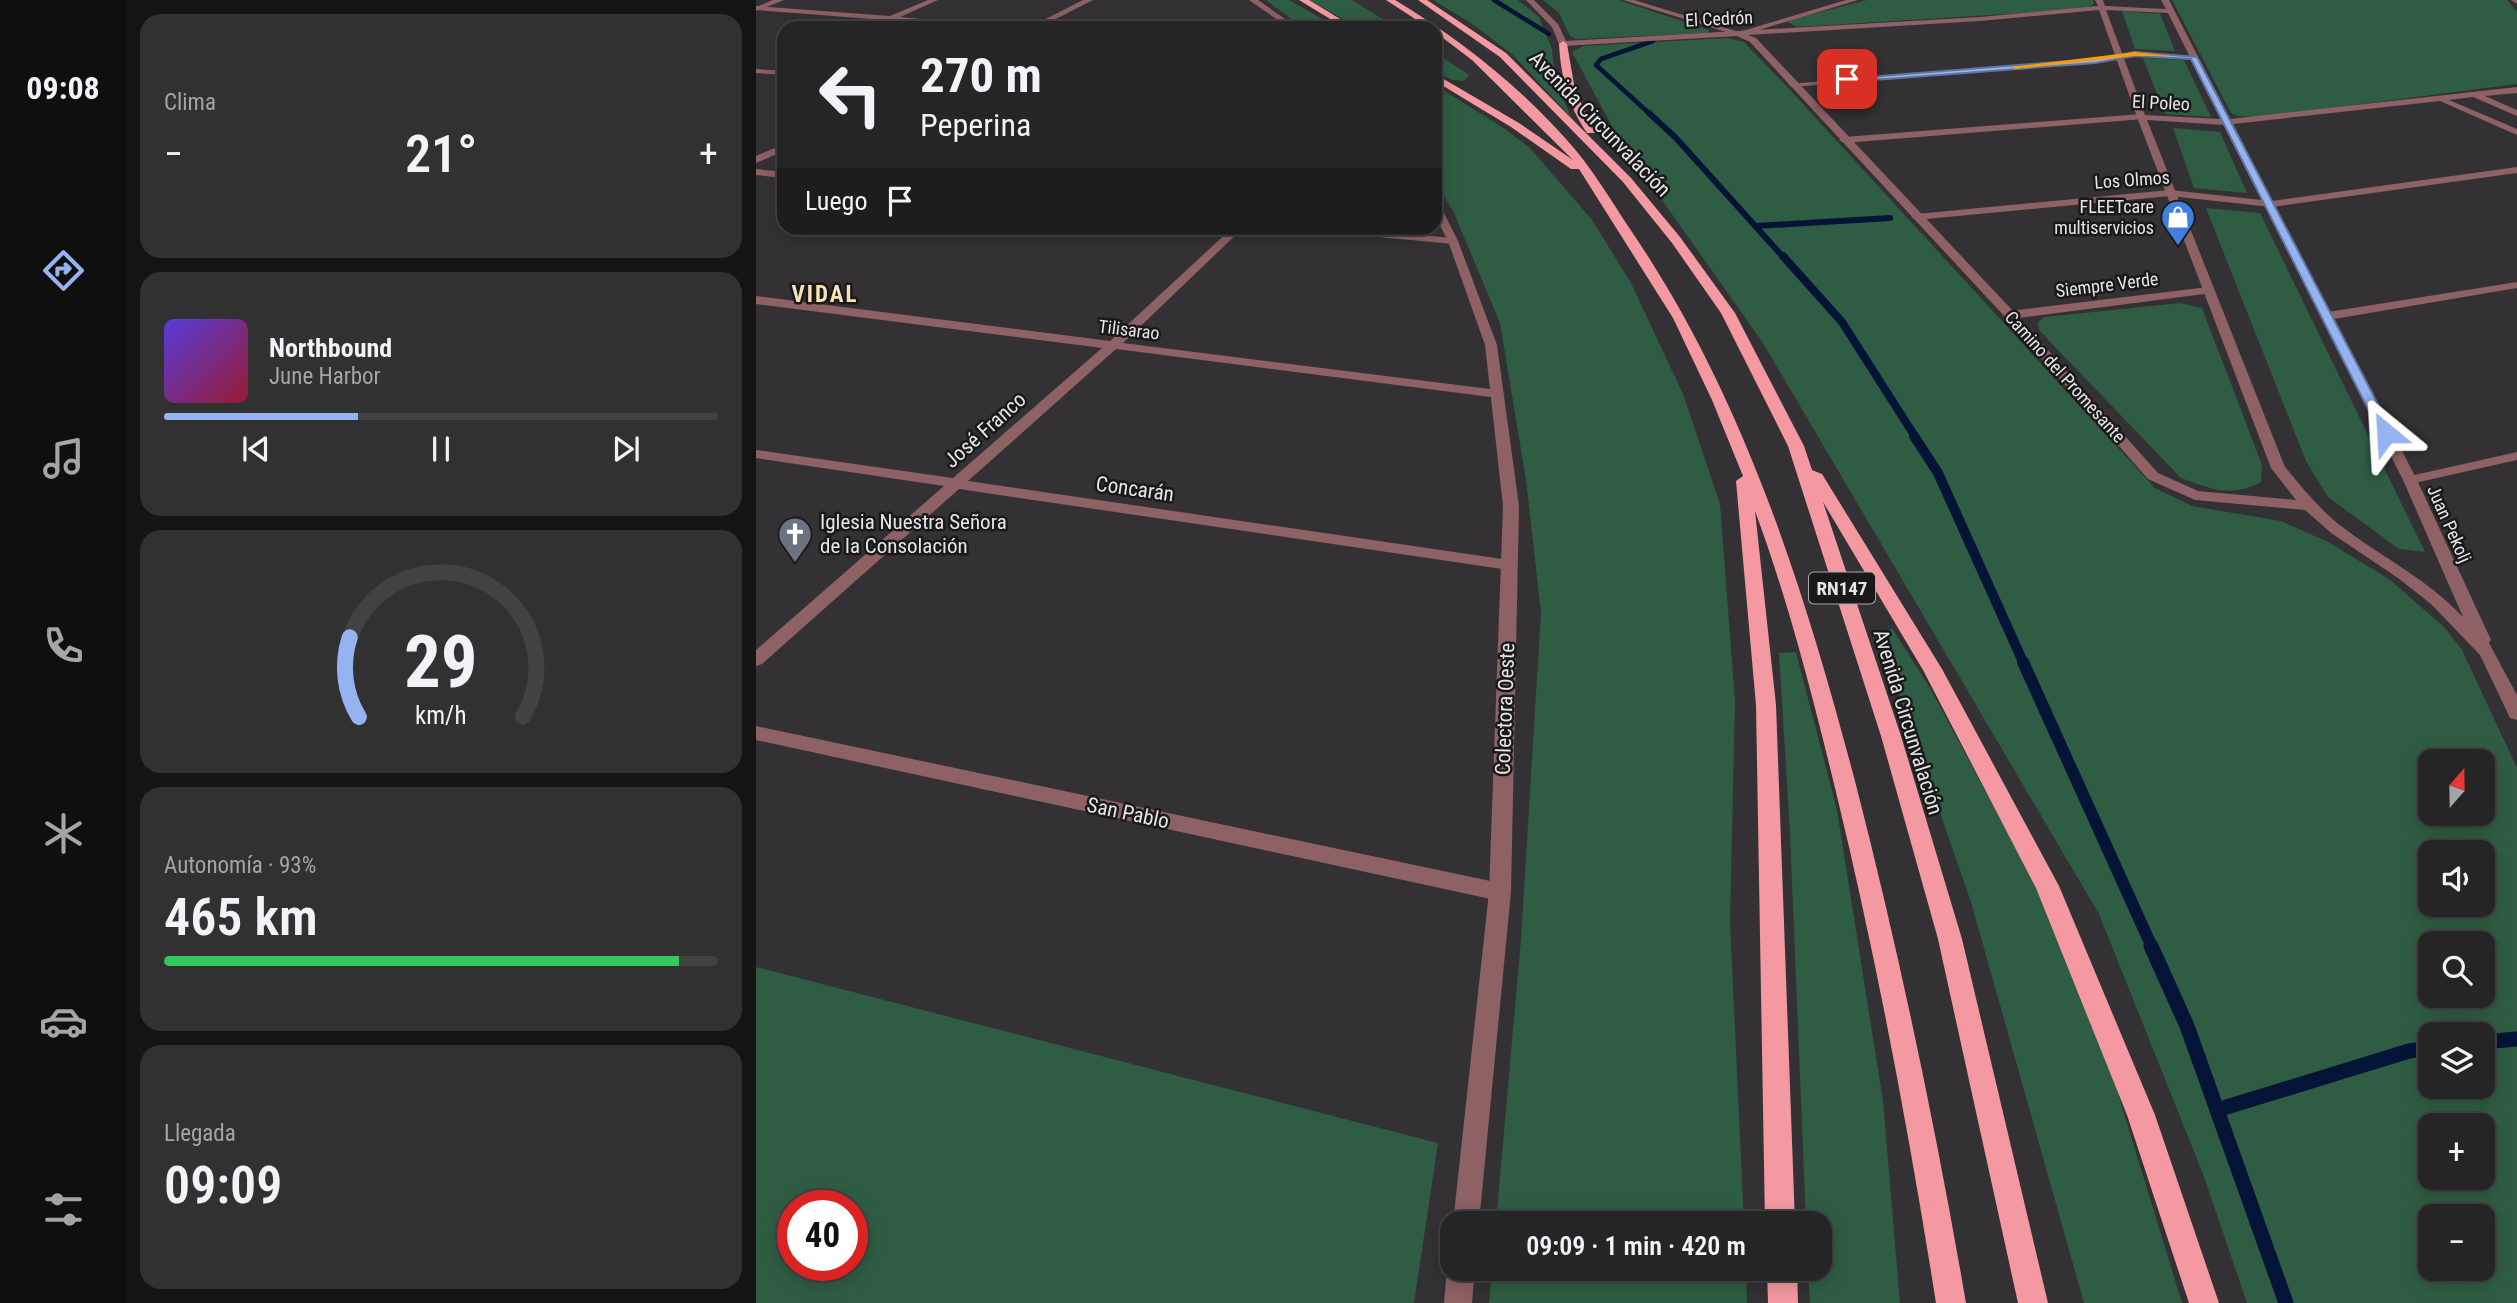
<!DOCTYPE html>
<html lang="es">
<head>
<meta charset="utf-8">
<style>
	:root { --surface:#262526; --page:#323132; --text:#f1f3f6; --muted:#a4a5a7; --line:#424243; --accent:#95b2f1 }
	body { margin:0; font-family:"Roboto Condensed",sans-serif; background:var(--page); color:var(--text); height:100vh; display:flex; flex-direction:column; font-size:26px; white-space:nowrap }
	* { box-sizing:border-box; margin:0 }
	p { font-size:23px; color:var(--muted) }
	.icon { flex:none; width:38px; height:38px; fill:none; stroke:currentColor; stroke-width:2; stroke-linecap:round; stroke-linejoin:round }
	.map { position:relative; flex:1; overflow:hidden }
	.side { display:flex; flex-direction:column; gap:14px; padding:14px; background:#151415; width:630px }
	.side>* { flex:none }
	.banner { position:absolute; left:21px; top:21px; width:665px; height:214px; border-radius:21px; box-shadow:0 4px 18px #0003,0 0 0 2px var(--line); background:#262526; color:var(--text); overflow:hidden }
	.needle { width:46px; rotate:20deg }
	.fabs { position:absolute; left:1662px; top:749px; display:grid; gap:14px }
	.fabs a { display:grid; place-items:center; width:77px; height:77px; border-radius:14px; background:var(--surface); box-shadow:0 4px 18px #0003,0 0 0 2px var(--line); font-size:35px }
	.speed { position:absolute; left:21px; top:1190px; display:flex; gap:14px; font-size:35px; font-weight:700; text-align:center }
	.speed>* { display:grid; place-content:center; width:91px; height:91px; border-radius:50%; background:var(--surface); box-shadow:0 4px 18px #0003,0 0 0 2px var(--line); line-height:1 }
	.speed .limit { border:10px solid #d22; background:#fff; color:#111 }
	.pin { position:absolute; display:grid; place-items:center; width:60px; height:60px; color:#fff; margin:-30px; border-radius:14px; box-shadow:0 4px 10px #0006 }
	.me { position:absolute; width:77px; margin:-38px; rotate:333deg; stroke-linejoin:round; filter:drop-shadow(0 0 5px #0008) }
	.turn { display:flex; align-items:center; gap:24px; height:147px; padding:0 28px; font-size:32px }
	.turn .icon { width:91px; height:91px; stroke-width:2.5 }
	.turn b { display:block; font-size:49px; line-height:60px }
	.then { display:flex; align-items:center; height:66px; padding:0 28px; background:#0003; gap:14px; font-size:26px }
	.big { font-size:52px; font-weight:600; line-height:1.1 }
	.side .tile { flex:1; display:flex; flex-direction:column; justify-content:center; gap:10px; min-width:0; padding:0 24px; border-radius:21px; background:var(--page) }
	.side .dial { align-items:center; gap:0 }
	.dial svg { height:182px; overflow:visible; fill:none; stroke:var(--line); stroke-width:7; stroke-linecap:round; text-anchor:middle }
	.dial text { fill:var(--text); stroke:none }
	.song { display:flex; align-items:center; gap:21px }
	.cover { width:84px; height:84px; border-radius:10px; background:linear-gradient(135deg,hsl(250 70% 55%),hsl(350 70% 35%)) }
	.played { height:7px; border-radius:4px; background:linear-gradient(90deg,var(--accent) 35%,var(--line) 35%) }
	.keys { display:flex; justify-content:space-around; direction:ltr }
	.heat { display:flex; justify-content:space-between; align-items:center; font-size:38px; direction:ltr }
	.charge { height:10px; border-radius:5px; background:linear-gradient(90deg,#34c759 93%,var(--line) 0) }
	.trip { position:absolute; left:684px; top:1211px; width:392px; height:70px; border-radius:21px; background:var(--surface); box-shadow:0 4px 18px #0003,0 0 0 2px var(--line); font-weight:600; line-height:70px; text-align:center }
	main { display:flex; flex:1; min-height:0 }
	.menu { display:flex; flex-direction:column; width:126px; justify-content:space-around; align-items:center; background:#0f0f0f; color:var(--muted) }
	.menu .icon { width:49px; height:49px }
	.menu .selected { color:var(--accent) }
	.menu b { font-size:32px; color:var(--text) }
	.map>svg:first-child { display:block }
	.green { fill:#2f5d43; fill-rule:evenodd }
	.lines { fill:none; stroke-linecap:round; stroke-linejoin:round }
	.stream-far5 { stroke:#041437; stroke-width:4.5 }
	.stream-far4 { stroke:#041437; stroke-width:6 }
	.stream-far3 { stroke:#041437; stroke-width:8 }
	.stream-far2 { stroke:#041437; stroke-width:10 }
	.stream-far1 { stroke:#041437; stroke-width:12 }
	.stream { stroke:#041437; stroke-width:15 }
	.minor { fill:#8e6164; fill-rule:evenodd }
	.tertiary { fill:#8e6164; fill-rule:evenodd }
	.trunk { fill:#f499a1; fill-rule:evenodd }
	.route { fill:#95b2f1; stroke:#61749d; stroke-width:2 }
	.slow { fill:#f59e0b }
	.labels { text-anchor:middle; stroke-width:5; stroke-linejoin:round; paint-order:stroke }
	.far-street-label { font-size:18px; fill:#e7e6e7; stroke:#1a191a }
	.far-poi-label { font-size:18px; fill:#e7e6e7; stroke:#1a191a; text-anchor:end }
	.shield { fill:#1a191a; stroke:#aaa8aa; stroke-width:2 }
	.shield-label { font-size:19px; font-weight:bold; fill:#e7e6e7 }
	.street-label { font-size:21px; fill:#e7e6e7; stroke:#1a191a }
	.poi-label { font-size:21px; fill:#e7e6e7; stroke:#1a191a; text-anchor:start }
	.far-district-label { font-size:23px; font-weight:bold; letter-spacing:2px; fill:#fae1b8; stroke:#1a191a }
</style>
</head>
<body>
<main>
<nav class="menu">
<b>09:08</b>
<svg class="icon selected" aria-label="directions" viewBox="0 0 24 24"><path d="M12 3l9 9-9 9-9-9zM9 14v-3h6M13 9l2 2-2 2"/></svg>
<svg class="icon" aria-label="music" viewBox="0 0 24 24"><path d="M9 18V5l10-2v13"/><circle cx="6" cy="18" r="3"/><circle cx="16" cy="16" r="3"/></svg>
<svg class="icon" aria-label="phone" viewBox="0 0 24 24"><path d="M5 4h4l2 5-3 2q2 4 5 5l2-3 5 2v4C11 20 4 13 5 4z"/></svg>
<svg class="icon" aria-label="climate" viewBox="0 0 24 24"><path d="M12 3v18M4 7l16 10M4 17L20 7"/></svg>
<svg class="icon" aria-label="car" viewBox="0 0 24 24"><path d="M5 17H2v-5l4-1 3-4h7l3 4 3 1v5h-3M9 17h6M6 11h13"/><circle cx="7" cy="17" r="2"/><circle cx="17" cy="17" r="2"/></svg>
<svg class="icon" aria-label="filters" viewBox="0 0 24 24"><path d="M4 7h16M4 17h16"/><circle cx="9" cy="7" r="2"/><circle cx="15" cy="17" r="2"/></svg>
</nav>
<section class="side">
<div class="tile"><p>Clima</p>
<div class="heat"><a>−</a><b class="big">21°</b><a>+</a></div>
</div>
<div class="tile">
<div class="song"><i class="cover"></i><div><b>Northbound</b><p>June Harbor</p></div></div>
<div class="played"></div>
<div class="keys"><svg class="icon" aria-label="previous" viewBox="0 0 24 24"><path d="M18 5L8 12l10 7zM5 5v14"/></svg><svg class="icon" aria-label="pause" viewBox="0 0 24 24"><path d="M8 5v14M16 5v14"/></svg><svg class="icon" aria-label="next" viewBox="0 0 24 24"><path d="M6 5l10 7-10 7zM19 5v14"/></svg></div>
</div>
<div class="tile dial"><svg viewBox="0 0 100 80">
<path d="M14 69A42 42 0 1 1 86 69"/>
<path d="M14 69A42 42 0 0 1 10 34" stroke="#95b2f1"/>
<text x="50" y="56" font-size="32" font-weight="700">29</text>
<text x="50" y="72" font-size="11">km/h</text>
</svg></div>
<div class="tile"><p>Autonomía · 93%</p><b class="big">465 km</b><div class="charge"></div></div>
<div class="tile"><p>Llegada</p><b class="big">09:09</b></div>
</section>
<div class="map">
<svg width="1761" height="1303" viewBox="0 0 1761 1303">
	<rect width="100%" height="100%" fill="#333133"/>
	<path class="green" d="M510 0H533L582 28H547Z
		M553 0H596L641 28H603Z
		M677 0H762L783 17 796 49 799 79 815 117 757 55 718 25Z
		M787 0H862L953 30V33L820 39 814 36 803 13Z
		M1111 0H1337L1338 4 1329 9 1041 27 1030 21Z
		M1416 0H1751L1761 11V84L1504 117 1481 116 1475 113Z
		M1366 11 1404 14 1419 51 1379 49Z
		M971 38 988 42 1034 90 1399 488 1436 506 1525 521 1572 542 1633 579 1689 628 1706 650 1761 768V1303H1491L1447 1174 1343 914 1007 343 863 139 816 52 827 46ZM1675 761H1727V814H1675ZM1675 852H1727V905H1675ZM1675 943H1727V996H1675ZM1675 1034H1727V1087H1675ZM1675 1125H1727V1178H1675ZM1675 1216H1727V1269H1675Z
		M679 52 713 75 708 81 696 80 679 71Z
		M1387 58 1428 60 1455 117 1409 114Z
		M679 85 749 129 774 148 836 220 875 283 927 394 964 504 979 701 974 922 988 1223H740L765 939 785 612 770 480 744 323 698 213 679 181Z
		M1417 128 1464 132 1491 193 1438 188Z
		M1450 208 1504 213 1669 552 1643 549 1572 497 1550 461Z
		M1424 303 1446 308 1506 465 1505 482C1475 498 1455 489 1425 478L1283 330 1282 322 1289 317Z
		M1136 628 1174 688 1283 891 1359 1084 1426 1303H1328L1215 902 1123 637Z
		M1040 652 1081 810 1127 1101 1144 1303H1054L1052 1269H1064V1223H1050L1034 833 1023 653Z
		M0 967 682 1143 658 1303H0ZM37 1206H96V1265H37Z
		M736 1269H990L991 1303H733Z"/>
	<g class="lines">
		<path class="stream-far5" d="M738 0 793 34
			M895 115 840 65 845 59 897 41"/>
		<path class="stream-far4" d="M893 113 920 138 1028 258
			M1000 226 1134 218"/>
		<path class="stream-far3" d="M1027 256 1086 322 1160 438"/>
		<path class="stream-far2" d="M1158 436 1182 473 1268 664"/>
		<path class="stream-far1" d="M1267 662 1396 947"/>
		<path class="stream" d="M1395 946 1431 1026 1530 1303
			M1727 1042 1761 1039
			M1461 1110 1653 1051 1675 1048"/>
		<path class="minor" d="M172 0H182L144 17 264 28H231L0 10V6L134 16Z
			M327 0H337L282 28H272Z
			M867 0H878L983 32 1090 0H1102L983 36Z
			M1379 52 1441 57 1437 59 1379 56 1339 63 1036 87 1032 84 1339 59Z
			M0 69 28 71V75L0 73Z
			M1385 114 1388 119 1088 143 1083 140 1088 137Z
			M28 144V151L0 163V156Z
			M1761 167V173L1515 207 1414 196 1160 220 1155 217 1160 214 1414 190 1515 201Z
			M0 169 28 172V178L0 175Z
			M476 228H487L367 343 742 390 749 394 742 398 360 349 212 481 753 560 759 561 761 565 759 569 753 570 203 489 6 664 0 666V650L188 486 0 458V450L197 478 346 348 0 304V296L354 341Z
			M555 228H589L697 238 702 241 697 244 560 231Z
			M1761 282V288L1572 320 1566 316 1572 312Z
			M1452 287 1458 291 1456 293 1254 319 1248 315 1254 311Z
			M1761 452V460L1654 484 1647 480 1654 476Z
			M0 726 744 883 752 886 755 892 752 898 744 901 0 740Z"/>
		<path class="tertiary" d="M17 0H28L0 11V7Z
			M493 0H502L542 28H533Z
			M770 0H778L802 24 810 41 1224 17 1342 6 1339 0H1347L1349 6 1410 9 1405 0H1413L1474 119 1761 87V93L1729 96 1761 110V116L1717 97 1693 100 1761 129V135L1684 101 1477 124 1661 480 1735 640 1733 643 1761 695V720L1754 718 1724 655 1675 604 1642 578 1575 533 1549 510 1439 500 1392 479 1250 318 994 42 981 36 807 46 803 44 796 27ZM1343 10 1381 117 1515 468 1540 500 1442 491 1402 473 1258 312 1000 38 992 35 1224 21ZM1350 10 1412 13 1465 119 1389 115ZM1391 120 1468 125 1647 480 1707 617C1670 578 1627 558 1585 526 1563 509 1547 488 1529 467Z
			M1755 0H1761V4Z
			M679 202 684 205 702 241 741 345 763 506 755 892 723 1223H697L733 892 747 506 729 345 692 241 679 216Z
			M695 1259 696 1269H719L716 1303H688L691 1269Z"/>
		<path class="trunk" d="M543 0H553L599 28H589Z
			M630 0H639C702 38 761 84 810 139 835 166 854 199 874 229 988 396 1049 591 1100 785 1144 956 1180 1129 1210 1303H1180C1153 1132 1121 961 1080 792 1057 698 1033 603 999 511L1020 705 1039 1223H1009L1000 705 980 481 987 476 956 400 917 318 823 169H815L755 127 679 81V74L763 123 817 160 815 158 716 60 679 32V28H673Z
			M662 0H671L750 53 875 178 924 237 979 313 1048 446 1056 470 1066 474 1186 669 1303 886 1399 1115 1463 1303H1433L1371 1115 1280 888 1167 670 1067 502 1145 736 1206 939 1292 1303H1262L1182 939 1125 736 1032 446 965 313 916 243 867 182 744 57Z
			M807 41 811 44 819 90 839 133H831C812 105 805 78 803 44Z
			M1011 1269H1041L1042 1303H1012Z"/>
	</g>
	<path class="route" d="M1379 52 1441 57 1637 433 1635 436 1624 433 1435 59 1379 56 1339 63 1091 82 1087 79 1339 59Z"/>
	<path class="slow" d="M1379 52 1416 56H1379L1259 69 1255 67Z"/>
	<defs>
		<g id="shop-pin" transform="scale(1.75)"><path d="M0 17L-7.5 6A9.5 9.5 0 1 1 7.5 6Z" fill="#3f7fe0" stroke="#1a191a"/><path d="M-5-2.5h2.3a2.7 3.5 0 0 1 5.4 0H5L5.5 6h-11ZM-1.5-2.5h3a1.5 2.3 0 0 0-3 0Z" fill="#fff"/></g>
		<g id="church-pin" transform="scale(1.75)"><path d="M0 17L-7.5 6A9.5 9.5 0 1 1 7.5 6Z" fill="#6b7280" stroke="#1a191a"/><path d="M-1.2-6h2.4v3.5h3.3v2.4h-3.3V6h-2.4V-.1h-3.3v-2.4h3.3Z" fill="#fff"/></g>
	</defs>
	<g fill-rule="evenodd">
		<use href="#shop-pin" x="1422" y="217"/>
		<use href="#church-pin" x="39" y="534"/>
	</g>
	<g class="labels">
		<g class="far-street-label">
			<text transform="translate(963 19) rotate(-3)" y="6">El Cedrón</text>
			<text transform="translate(1405 103) rotate(3)" y="6">El Poleo</text>
			<text transform="translate(1376 180) rotate(-4)" y="6">Los Olmos</text>
			<text transform="translate(1351 285) rotate(-7)" y="6">Siempre Verde</text>
			<text transform="translate(373 330) rotate(7)" y="6">Tilisarao</text>
			<text transform="translate(1309 377) rotate(48)" y="6">Camino del Promesante</text>
			<text transform="translate(1693 524) rotate(66)" y="6">Juan Pekolj</text>
		</g>
		<g class="far-poi-label">
			<text x="1398" y="213">FLEETcare<tspan x="1398" dy="21">multiservicios</tspan></text>
		</g>
		<rect class="shield" x="1053" y="572.5" width="66" height="31" rx="5"/>
		<g class="shield-label">
			<text x="1086" y="595">RN147</text>
		</g>
		<g class="street-label">
			<text transform="translate(844 124) rotate(46)" y="7">Avenida Circunvalación</text>
			<text transform="translate(229 430) rotate(-42)" y="7">José Franco</text>
			<text transform="translate(379 489) rotate(8)" y="7">Concarán</text>
			<text transform="translate(749 709) rotate(-88)" y="7">Colectora Oeste</text>
			<text transform="translate(1152 722) rotate(73)" y="7">Avenida Circunvalación</text>
			<text transform="translate(372 813) rotate(12)" y="7">San Pablo</text>
		</g>
		<g class="poi-label">
			<text x="64" y="529">Iglesia Nuestra Señora<tspan x="64" dy="24">de la Consolación</tspan></text>
		</g>
		<g class="far-district-label">
			<text x="69" y="302">VIDAL</text>
		</g>
	</g>
</svg>
<div class="fabs">
<a><svg class="needle" viewBox="-14 -14 28 28"><path d="M0-13l5 13h-10z" fill="#e53935"/><path d="M0 13l5-13h-10z" fill="#a4a5a7"/></svg></a>
<a><svg class="icon" aria-label="sound" viewBox="0 0 24 24"><path d="M4 9h4l5-4v14l-5-4H4zM17 9q2 3 0 6"/></svg></a>
<a><svg class="icon" aria-label="search" viewBox="0 0 24 24"><circle cx="10" cy="10" r="6"/><path d="M15 15l6 6"/></svg></a>
<a><svg class="icon" aria-label="layers" viewBox="0 0 24 24"><path d="M12 4l9 5-9 5-9-5zM3 14l9 5 9-5"/></svg></a>
<a>+</a>
<a>−</a>
</div>
<div class="speed"><div class="limit">40</div></div>
<div class="pin" style="left:1091px;top:79px;background:#d93025"><svg class="icon" aria-label="arrive" viewBox="0 0 24 24"><path d="M6 21V4h12l-3 4 3 4H6"/></svg></div>
<svg class="me" style="left:1630px;top:433px" viewBox="-20 -20 40 40"><path d="M0-17L14 15 0 8-14 15z" fill="#95b2f1" stroke="#fff" stroke-width="4"/></svg>
<div class="trip">09:09 · 1 min · 420 m</div>
<div class="banner">
<div class="turn"><svg class="icon" aria-label="left" viewBox="0 0 24 24"><path d="M17 20v-9H6M10 6l-5 5 5 5"/></svg><div><b>270 m</b>Peperina</div></div>
<div class="then">Luego<svg class="icon" aria-label="arrive" viewBox="0 0 24 24"><path d="M6 21V4h12l-3 4 3 4H6"/></svg></div>
</div>
</div>
</main>
</body>
</html>
